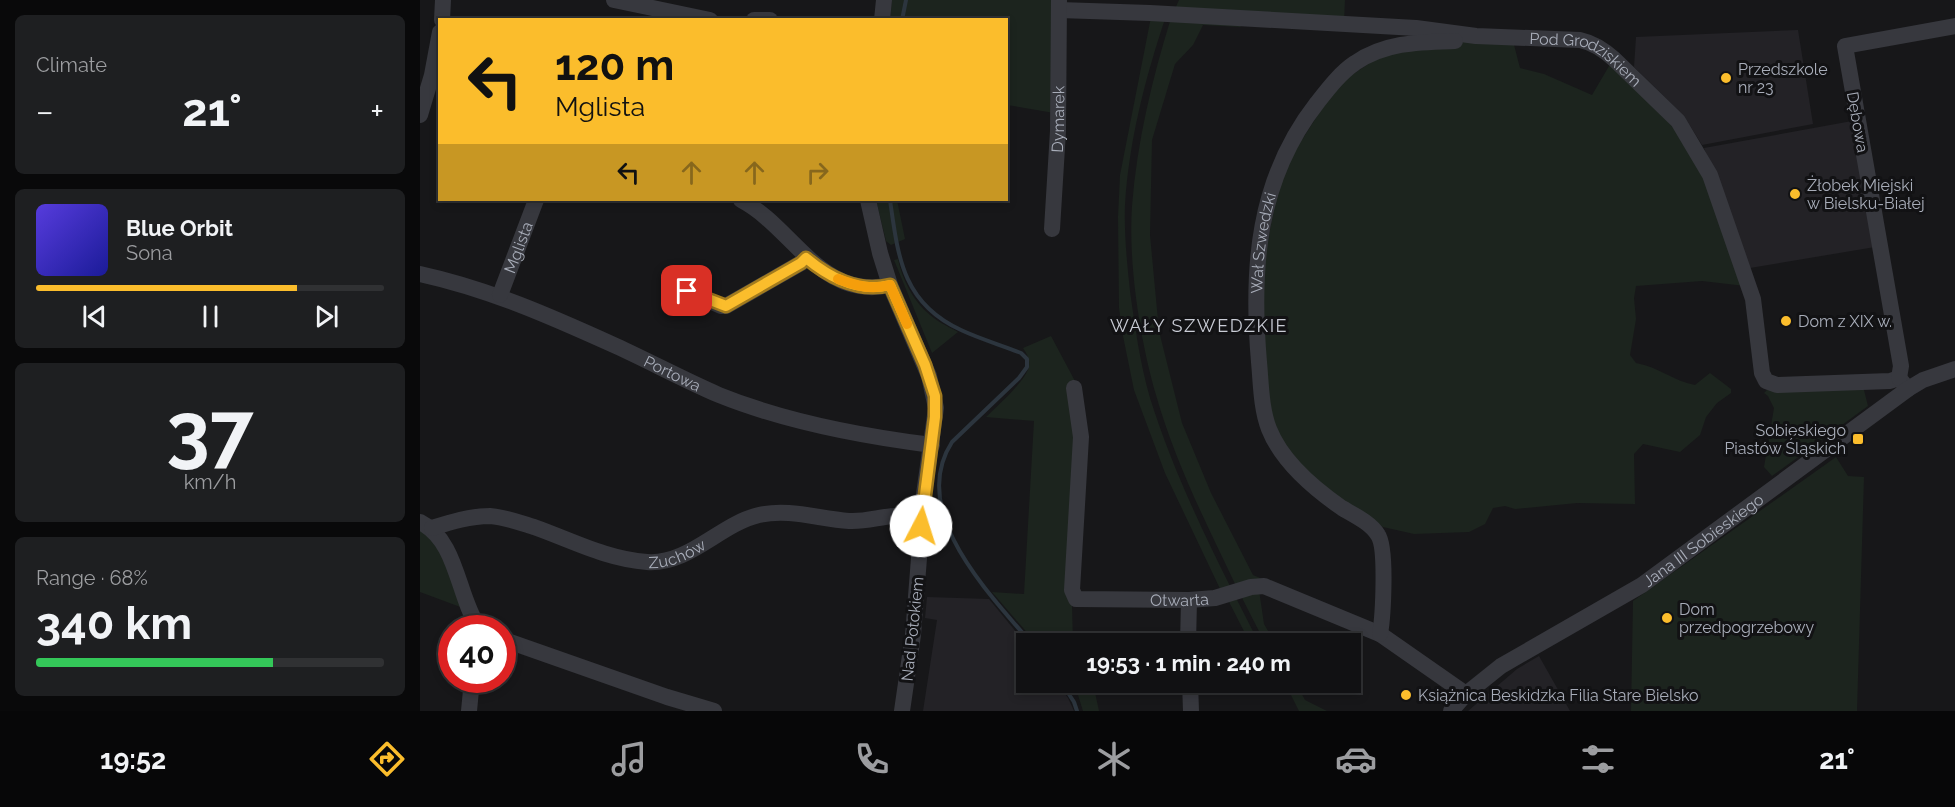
<!DOCTYPE html>
<html lang="en">
<head>
<meta charset="utf-8">
<style>
	:root { --surface:#111113; --page:#1e1f21; --text:#f1f3f6; --muted:#9c9da0; --line:#303133; --accent:#fbbd2c }
	body { margin:0; font-family:Raleway,sans-serif; background:var(--page); color:var(--text); height:100vh; display:flex; flex-direction:column; font-size:22px; white-space:nowrap }
	* { box-sizing:border-box; margin:0 }
	p { font-size:20px; color:var(--muted) }
	.icon { flex:none; width:33px; height:33px; fill:none; stroke:currentColor; stroke-width:2; stroke-linecap:round; stroke-linejoin:round }
	.map { position:relative; flex:1; overflow:hidden }
	.details { display:flex; flex-direction:column; gap:15px; padding:15px; background:#09090a; width:420px }
	.details>* { flex:none }
	.banner { position:absolute; left:18px; top:18px; width:570px; height:183px; border-radius:0px; box-shadow:0 3px 9px #0003,0 0 0 2px var(--line); background:#fbbd2c; color:#111; overflow:hidden }
	.speed { position:absolute; left:18px; top:615px; display:flex; gap:12px; font-size:30px; font-weight:700; text-align:center }
	.speed>* { display:grid; place-content:center; width:78px; height:78px; border-radius:50%; background:var(--surface); box-shadow:0 3px 9px #0003,0 0 0 2px var(--line); line-height:1 }
	.speed .limit { border:9px solid #d22; background:#fff; color:#111 }
	.pin { position:absolute; display:grid; place-items:center; width:51px; height:51px; color:#fff; margin:-26px; border-radius:12px; box-shadow:0 3px 9px #0006 }
	.me { position:absolute; width:66px; margin:-33px; rotate:5deg; stroke-linejoin:round; filter:drop-shadow(0 0 4px #0008) }
	.turn { display:flex; align-items:center; gap:21px; height:126px; padding:0 18px; font-size:27px }
	.turn .icon { width:78px; height:78px; stroke-width:2.5 }
	.turn b { display:block; font-size:42px; line-height:51px }
	.lanes { display:flex; align-items:center; height:57px; padding:0 18px; background:#0003; justify-content:center; gap:30px; direction:ltr }
	.lanes .off { opacity:.35 }
	.big { font-size:45px; font-weight:700; line-height:1.1 }
	.details .card { flex:1; display:flex; flex-direction:column; justify-content:center; gap:9px; min-width:0; padding:0 21px; border-radius:9px; background:var(--page) }
	.details .dial { align-items:center; gap:0 }
	.dial b { font-size:78px; line-height:1 }
	.song { display:flex; align-items:center; gap:18px }
	.cover { width:72px; height:72px; border-radius:9px; background:linear-gradient(135deg,hsl(250 70% 55%),hsl(240 70% 35%)) }
	.played { height:6px; border-radius:3px; background:linear-gradient(90deg,var(--accent) 75%,var(--line) 75%) }
	.keys { display:flex; justify-content:space-around; direction:ltr }
	.heat { display:flex; justify-content:space-between; align-items:center; font-size:33px; direction:ltr }
	.charge { height:9px; border-radius:4px; background:linear-gradient(90deg,#34c759 68%,var(--line) 0) }
	.trip { position:absolute; left:596px; top:633px; width:345px; height:60px; border-radius:0px; background:var(--surface); box-shadow:0 3px 9px #0003,0 0 0 2px var(--line); font-weight:700; line-height:60px; text-align:center }
	.tabs { display:flex; height:96px; justify-content:space-around; align-items:center; background:#070708; color:var(--muted) }
	.tabs .icon { width:42px; height:42px }
	.tabs .current { color:var(--accent) }
	.tabs b { font-size:27px; color:var(--text) }
	main { display:flex; flex:1; min-height:0 }
	.map>svg:first-child { display:block }
	.built { fill:#232226 }
	.green { fill:#1c241e }
	.lines { fill:none; stroke-linecap:round; stroke-linejoin:round }
	.stream { stroke:#2c353e; stroke-width:4 }
	.minor { stroke:#37383e; stroke-width:16 }
	.route-casing { stroke:#a37b1d; stroke-width:15 }
	.route { stroke:#fbbd2c; stroke-width:10 }
	.slow { stroke:#f59e0b; stroke-width:10 }
	.poi-dot { fill:#fbbd2c; stroke:#121214; stroke-width:2 }
	.labels { text-anchor:middle; stroke-width:6; stroke-linejoin:round; paint-order:stroke }
	.street-label { font-size:16px; fill:#a8adb9; stroke:#121214 }
	.poi-label { font-size:16px; fill:#a8adb9; stroke:#121214; text-anchor:start }
	.neighbourhood-label { font-size:18px; letter-spacing:1.5px; fill:#c9ccd5; stroke:#121214 }
</style>
</head>
<body>
<main>
<section class="details">
<div class="card"><p>Climate</p>
<div class="heat"><a>−</a><b class="big">21°</b><a>+</a></div>
</div>
<div class="card">
<div class="song"><i class="cover"></i><div><b>Blue Orbit</b><p>Sona</p></div></div>
<div class="played"></div>
<div class="keys"><svg class="icon" aria-label="previous" viewBox="0 0 24 24"><path d="M18 5L8 12l10 7zM5 5v14"/></svg><svg class="icon" aria-label="pause" viewBox="0 0 24 24"><path d="M8 5v14M16 5v14"/></svg><svg class="icon" aria-label="next" viewBox="0 0 24 24"><path d="M6 5l10 7-10 7zM19 5v14"/></svg></div>
</div>
<div class="card dial"><b>37</b><p>km/h</p></div>
<div class="card"><p>Range · 68%</p><b class="big">340 km</b><div class="charge"></div></div>
</section>
<div class="map">
<svg width="1535" height="711" viewBox="0 0 1535 711">
	<rect width="100%" height="100%" fill="#171719"/>
	<path class="built" d="M1378 30 1393 124 1282 145 1264 116 1214 67 1216 37Z
		M1432 121 1455 247 1330 268 1284 148Z
		M507 597 569 599 606 644V682L637 683 648 698 654 711H503L517 620 505 618Z
		M1119 656 1150 711H1048L1097 669Z"/>
	<path class="green" d="M472 0H631L634 113 587 105 586 20H470Z
		M759 0H925L924 22 755 9Z
		M731 17 745 19C725 79 709 141 705 205 704 233 707 263 710 291 715 327 720 363 730 398 751 465 781 528 812 590L802 593 745 473 714 390 703 336 699 308 698 217 700 175Z
		M751 18 816 21 821 27 783 25 773 45 755 64 732 140 730 235 739 331 762 423 791 493 833 575 847 581 817 588C787 525 755 462 736 395 720 340 708 263 712 206 717 142 732 79 751 18Z
		M1058 40 1093 41 1100 68 1124 74 1172 95 1192 61 1272 148 1325 286 1282 281 1216 286 1214 298 1216 319 1210 355 1216 363C1239 367 1253 381 1275 385L1290 373 1311 389V393L1297 403 1286 417 1280 435 1260 452 1223 444 1214 454 1215 504 1157 503 1095 509 1085 506 1073 508 1065 524 1049 532 994 534 963 527 936 512 890 480 852 429 839 284 862 171 917 85 966 52Z
		M456 200H477L485 239 471 245 466 241Z
		M478 259C482 279 493 301 510 315 518 322 529 327 538 332L512 353 474 260Z
		M631 336 656 383 658 437 652 605 653 643H616L572 592 604 594 614 421 566 417C577 406 607 380 609 366 610 359 607 354 603 348Z
		M1443 386 1448 406 1352 476 1344 467 1354 408 1348 396 1344 393 1347 390Z
		M1416 457 1428 476 1444 477 1437 711H1211L1213 601Z
		M0 526 20 546 43 608 0 592Z
		M839 590 844 624 855 643H845L820 594Z
		M815 596 839 643H830L807 598Z
		M648 683H673L679 711H663L658 695Z
		M865 683H876L885 700 907 711H879Z"/>
	<g class="lines">
		<path class="stream" d="M482 20 486 0
			M470 200C478 256 482 303 541 330 560 339 581 345 601 353L607 359V367L599 378 532 442C487 512 570 594 612 644
			M641 682 654 702 657 711"/>
		<g class="minor">
			<path d="M194 0 290 20"/>
			<path id="s1" d="M639 10 730 13 996 28 1056 36 1160 40C1174 43 1184 50 1194 59L1258 121 1290 175 1333 299 1342 373 1346 381 1357 385 1470 381 1479 378 1488 389"/>
			<path d="M22 20 23 0"/>
			<path d="M334 20H350"/>
			<path d="M462 20 464 0"/>
			<path d="M0 115 12 75 20 32"/>
			<path d="M321 200C373 227 401 301 470 285"/>
			<path d="M448 200 460 253 470 285 509 376 516 408 504 494 493 635 482 711"/>
			<path id="s2" d="M632 229 638 131 639 0"/>
			<path id="s3" d="M0 274C69 289 132 317 196 346 231 362 264 380 299 395 366 422 440 436 512 445"/>
			<path d="M267 291 301 306H306L381 263 386 258"/>
			<path id="s4" d="M80 295 116 200"/>
			<path d="M1479 378 1481 366 1425 46 1535 26"/>
			<path id="s5" d="M654 388 661 437 652 590 656 599 769 600 795 598 831 587 844 586 960 634 1046 694"/>
			<path d="M0 522C38 541 37 596 59 628"/>
			<path id="s6" d="M12 528C31 522 50 516 70 516 85 517 100 523 114 527 151 540 186 559 227 562 269 565 300 524 339 515 369 508 399 519 429 521 445 522 459 517 474 516 483 515 493 516 502 516"/>
			<path id="s7" d="M960 634C963 617 967 548 958 535 951 523 934 515 922 508 893 488 862 462 849 429 841 409 841 383 839 362 831 268 837 180 897 103 908 89 920 73 935 63 965 42 1000 42 1035 41"/>
			<path d="M82 639 247 697 294 711"/>
			<path d="M768 644 769 600"/>
			<path d="M770 682 771 711"/>
			<path d="M49 711 52 680"/>
			<path id="s8" d="M1031 711 1046 694 1081 666 1222 585 1488 389 1503 380 1535 369"/>
		</g>
	</g>
	<g class="lines">
		<g class="route-casing">
			<path id="route" d="M267 291 306 306 381 263 386 258C410 278 438 293 470 285L505 365 515 396V417L501 526"/>
		</g>
		<use href="#route" class="route"/>
		<path class="slow" d="M418 279C437 286 451 290 470 285L487 324"/>
	</g>
	<g class="poi-dot">
		<circle cx="1306" cy="78" r="6"/>
		<circle cx="1375" cy="194" r="6"/>
		<circle cx="1366" cy="321" r="6"/>
		<rect x="1432" y="433" width="12" height="12" rx="3"/>
		<circle cx="1247" cy="618" r="6"/>
		<circle cx="986" cy="695" r="6"/>
	</g>
	<g class="labels">
		<g class="street-label">
			<text dy="6" stroke="none"><textPath href="#s1" startOffset="534">Pod Grodziskiem</textPath></text>
			<text dy="6" stroke="none"><textPath href="#s2" startOffset="110">Dymarek</textPath></text>
			<text transform="translate(1438 122) rotate(80)" y="6">Dębowa</text>
			<text dy="6" stroke="none"><textPath href="#s7" startOffset="442">Wał Szwedzki</textPath></text>
			<text dy="6" stroke="none"><textPath href="#s4" startOffset="51">Mglista</textPath></text>
			<text dy="6" stroke="none"><textPath href="#s3" startOffset="272">Portowa</textPath></text>
			<text dy="6" stroke="none"><textPath href="#s8" startOffset="306">Jana III Sobieskiego</textPath></text>
			<text dy="6" stroke="none"><textPath href="#s6" startOffset="255">Zuchów</textPath></text>
			<text dy="6" stroke="none"><textPath href="#s5" startOffset="316">Otwarta</textPath></text>
			<text transform="translate(492 629) rotate(-84)" y="6">Nad Potokiem</text>
		</g>
		<g class="poi-label">
			<text x="1318" y="75">Przedszkole<tspan x="1318" dy="18">nr 23</tspan></text>
			<text x="1387" y="191">Żłobek Miejski<tspan x="1387" dy="18">w Bielsku-Białej</tspan></text>
			<text x="1378" y="327">Dom z XIX w.</text>
			<text x="1426" y="436" text-anchor="end">Sobieskiego<tspan x="1426" dy="18">Piastów Śląskich</tspan></text>
			<text x="1259" y="615">Dom<tspan x="1259" dy="18">przedpogrzebowy</tspan></text>
			<text x="998" y="701">Książnica Beskidzka Filia Stare Bielsko</text>
		</g>
		<g class="neighbourhood-label">
			<text x="779" y="332">WAŁY SZWEDZKIE</text>
		</g>
	</g>
</svg>
<div class="speed"><div class="limit">40</div></div>
<div class="pin" style="left:267px;top:291px;background:#d93025"><svg class="icon" aria-label="arrive" viewBox="0 0 24 24"><path d="M6 21V4h12l-3 4 3 4H6"/></svg></div>
<svg class="me" style="left:501px;top:526px" viewBox="-20 -20 40 40"><circle r="19" fill="#fff"/><path d="M0-13L10 11 0 6-10 11z" fill="#fbbd2c"/></svg>
<div class="trip">19:53 · 1 min · 240 m</div>
<div class="banner">
<div class="turn"><svg class="icon" aria-label="left" viewBox="0 0 24 24"><path d="M17 20v-9H6M10 6l-5 5 5 5"/></svg><div><b>120 m</b>Mglista</div></div>
<div class="lanes"><svg class="icon" aria-label="left" viewBox="0 0 24 24"><path d="M17 20v-9H6M10 6l-5 5 5 5"/></svg><svg class="icon off" aria-label="ahead" viewBox="0 0 24 24"><path d="M12 20V5M6 11l6-6 6 6"/></svg><svg class="icon off" aria-label="ahead" viewBox="0 0 24 24"><path d="M12 20V5M6 11l6-6 6 6"/></svg><svg class="icon off" aria-label="right" viewBox="0 0 24 24"><path d="M7 20v-9h11M14 6l5 5-5 5"/></svg></div>
</div>
</div>
</main>
<nav class="tabs">
<b>19:52</b>
<svg class="icon current" aria-label="directions" viewBox="0 0 24 24"><path d="M12 3l9 9-9 9-9-9zM9 14v-3h6M13 9l2 2-2 2"/></svg>
<svg class="icon" aria-label="music" viewBox="0 0 24 24"><path d="M9 18V5l10-2v13"/><circle cx="6" cy="18" r="3"/><circle cx="16" cy="16" r="3"/></svg>
<svg class="icon" aria-label="phone" viewBox="0 0 24 24"><path d="M5 4h4l2 5-3 2q2 4 5 5l2-3 5 2v4C11 20 4 13 5 4z"/></svg>
<svg class="icon" aria-label="climate" viewBox="0 0 24 24"><path d="M12 3v18M4 7l16 10M4 17L20 7"/></svg>
<svg class="icon" aria-label="car" viewBox="0 0 24 24"><path d="M5 17H2v-5l4-1 3-4h7l3 4 3 1v5h-3M9 17h6M6 11h13"/><circle cx="7" cy="17" r="2"/><circle cx="17" cy="17" r="2"/></svg>
<svg class="icon" aria-label="filters" viewBox="0 0 24 24"><path d="M4 7h16M4 17h16"/><circle cx="9" cy="7" r="2"/><circle cx="15" cy="17" r="2"/></svg>
<b>21°</b>
</nav>
</body>
</html>
